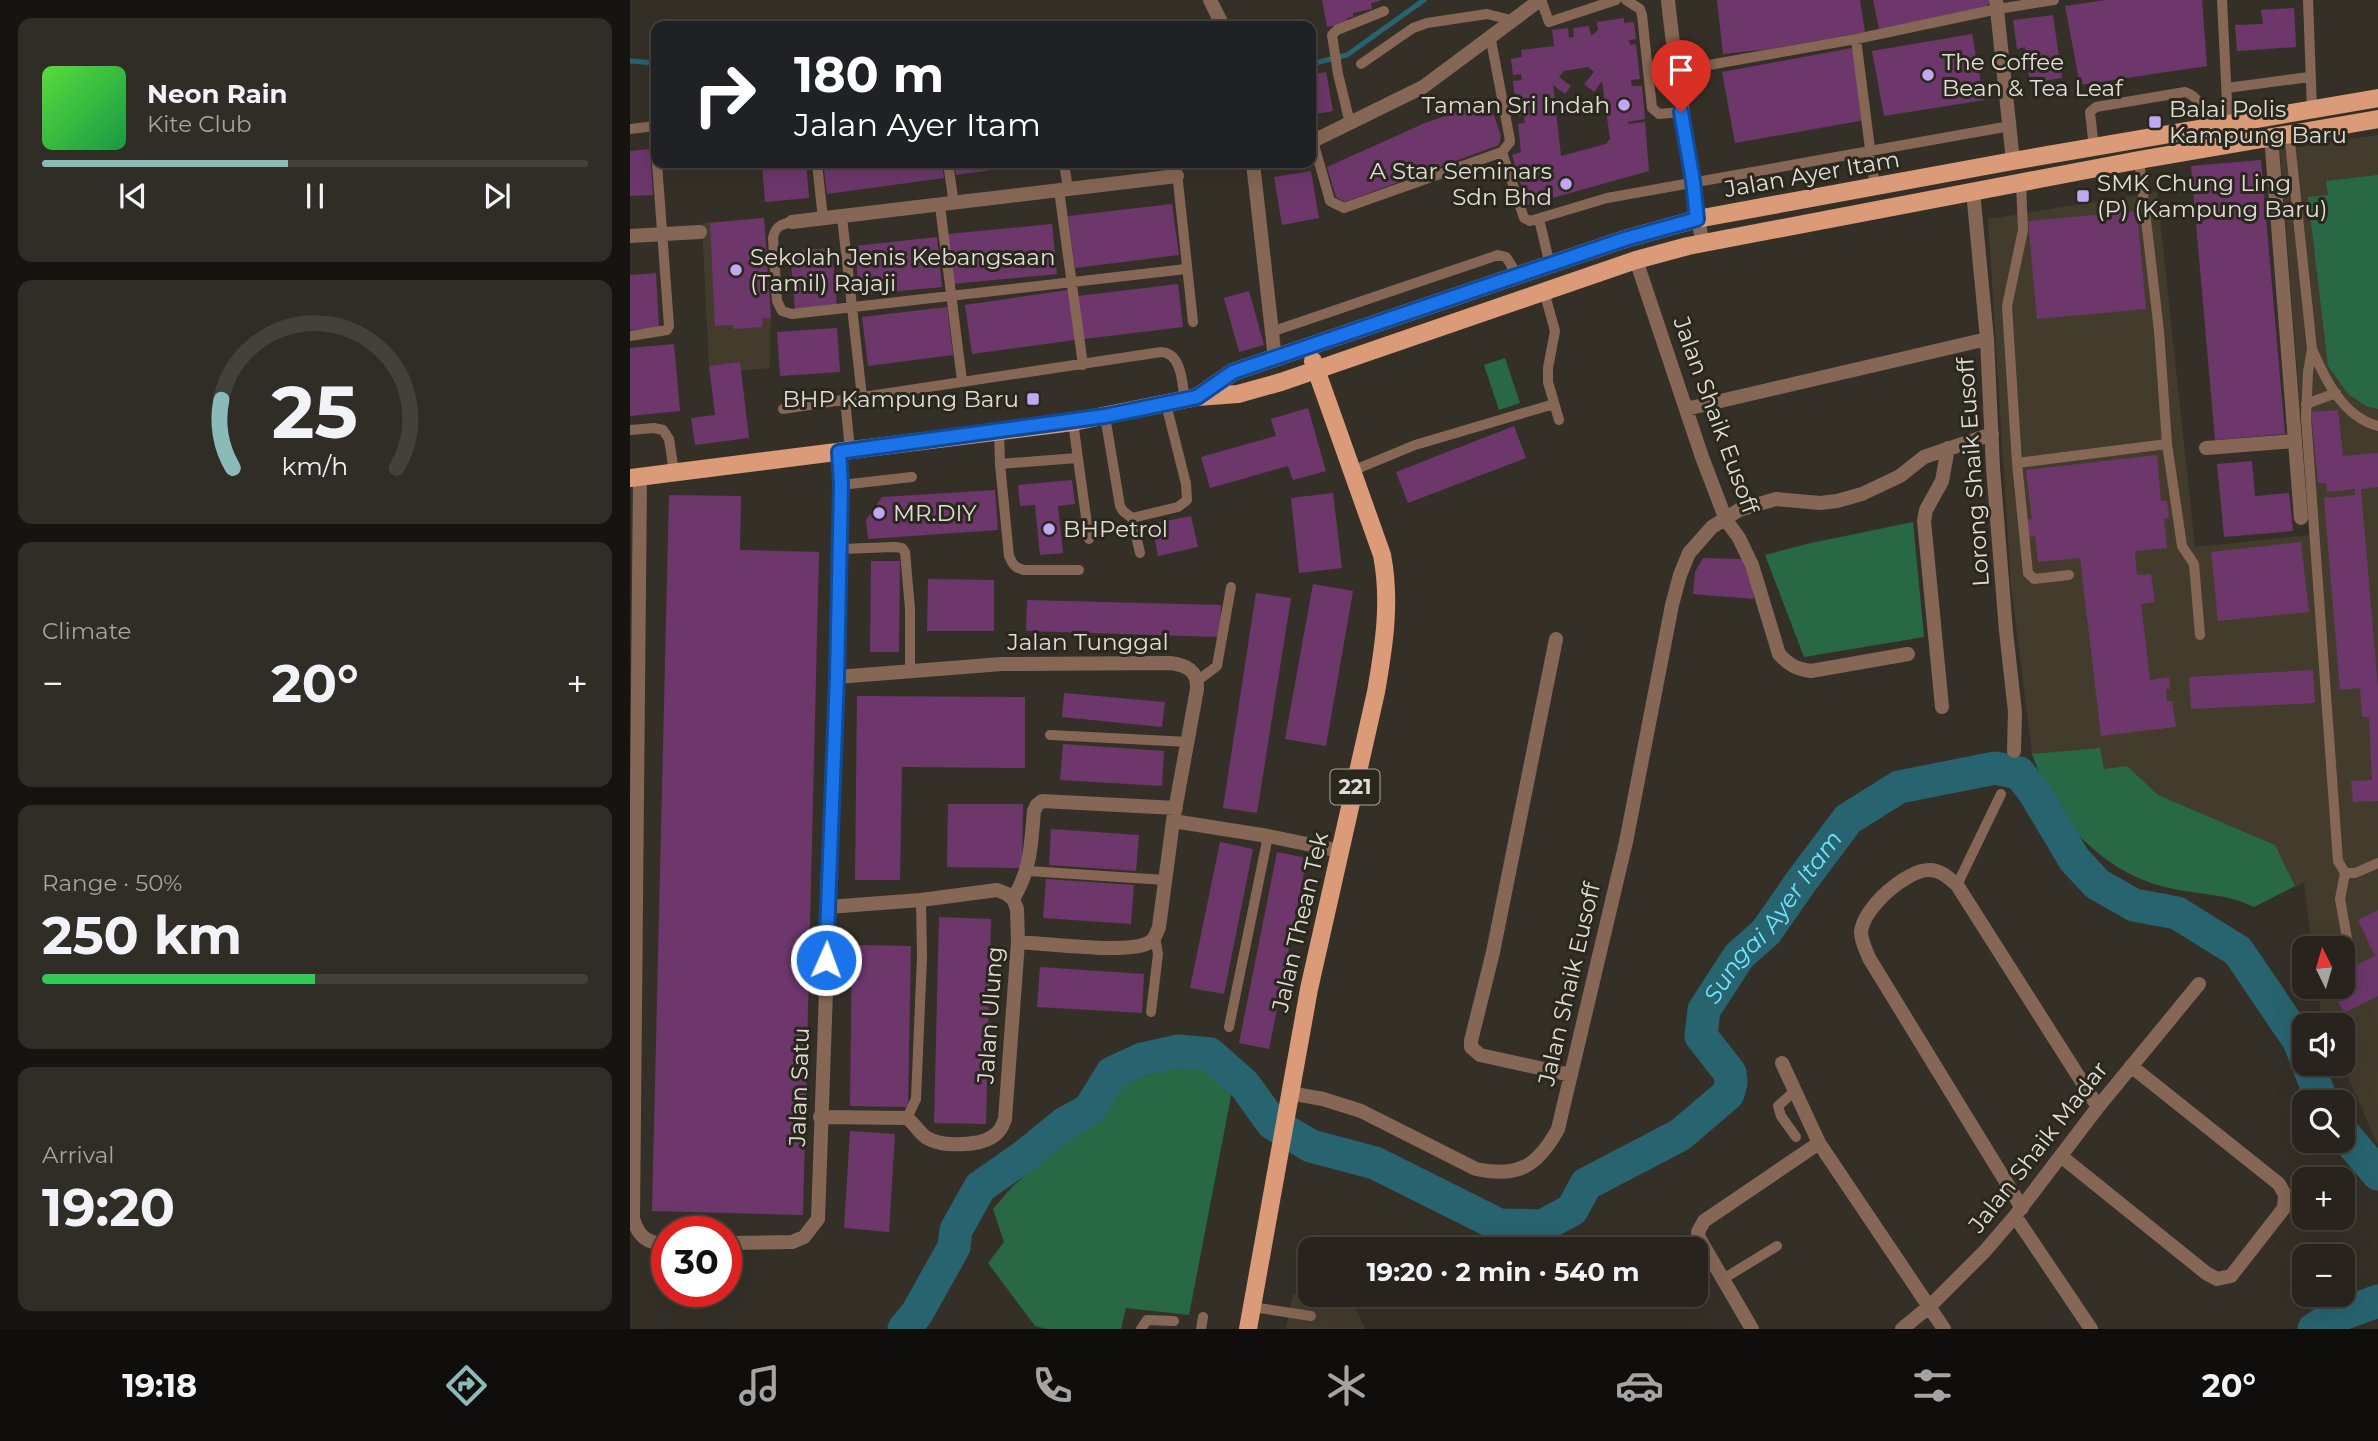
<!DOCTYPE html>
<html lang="en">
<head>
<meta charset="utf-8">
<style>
	:root { --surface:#28241d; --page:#302c26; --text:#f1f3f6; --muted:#a5a4a4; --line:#44413b; --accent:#8bbbb9 }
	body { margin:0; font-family:Montserrat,sans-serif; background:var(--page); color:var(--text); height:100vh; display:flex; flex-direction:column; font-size:26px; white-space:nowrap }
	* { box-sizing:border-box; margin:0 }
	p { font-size:23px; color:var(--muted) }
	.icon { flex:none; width:38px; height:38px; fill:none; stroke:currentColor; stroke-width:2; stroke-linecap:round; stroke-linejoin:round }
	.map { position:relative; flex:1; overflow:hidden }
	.drawer { display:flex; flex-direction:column; gap:18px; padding:18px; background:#161410; width:630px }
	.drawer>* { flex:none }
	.guide { position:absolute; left:21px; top:21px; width:665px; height:147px; border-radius:14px; box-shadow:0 7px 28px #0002,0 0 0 2px var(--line); background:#202124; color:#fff; overflow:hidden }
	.needle { width:46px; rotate:355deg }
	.buttons { position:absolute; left:1662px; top:936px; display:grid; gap:14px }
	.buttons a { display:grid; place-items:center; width:63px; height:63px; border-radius:14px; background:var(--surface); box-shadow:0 7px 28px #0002,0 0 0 2px var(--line); font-size:35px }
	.speed { position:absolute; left:21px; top:1216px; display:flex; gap:14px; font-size:35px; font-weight:700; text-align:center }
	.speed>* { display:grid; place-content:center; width:91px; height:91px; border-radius:50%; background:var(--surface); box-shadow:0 7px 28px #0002,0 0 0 2px var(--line); line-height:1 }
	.speed .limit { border:10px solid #d22; background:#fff; color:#111 }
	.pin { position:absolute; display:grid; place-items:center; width:60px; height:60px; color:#fff; margin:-72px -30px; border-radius:50% 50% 50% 0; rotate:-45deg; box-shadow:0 0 7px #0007 }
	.pin .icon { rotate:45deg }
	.me { position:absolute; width:77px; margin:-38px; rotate:2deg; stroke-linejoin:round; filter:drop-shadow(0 0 5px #0008) }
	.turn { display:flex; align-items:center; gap:24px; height:147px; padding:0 28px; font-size:32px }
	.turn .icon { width:91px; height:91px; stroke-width:2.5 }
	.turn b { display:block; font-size:49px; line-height:60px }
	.big { font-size:52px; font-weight:700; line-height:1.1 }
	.drawer .card { flex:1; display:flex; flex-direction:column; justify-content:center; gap:10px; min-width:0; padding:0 24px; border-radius:14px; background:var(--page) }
	.drawer .dial { align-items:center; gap:0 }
	.dial svg { height:182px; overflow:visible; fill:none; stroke:var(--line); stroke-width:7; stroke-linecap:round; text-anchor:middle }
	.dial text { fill:var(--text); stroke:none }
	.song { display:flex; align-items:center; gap:21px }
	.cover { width:84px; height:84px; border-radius:10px; background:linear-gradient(135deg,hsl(110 70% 55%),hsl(140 70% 35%)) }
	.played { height:7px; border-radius:4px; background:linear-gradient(90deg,var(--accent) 45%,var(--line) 45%) }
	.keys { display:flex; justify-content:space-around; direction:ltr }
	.heat { display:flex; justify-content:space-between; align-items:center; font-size:38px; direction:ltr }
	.charge { height:10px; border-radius:5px; background:linear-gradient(90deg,#34c759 50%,var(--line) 0) }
	.trip { position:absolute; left:668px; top:1237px; width:410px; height:70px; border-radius:14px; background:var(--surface); box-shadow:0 7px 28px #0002,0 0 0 2px var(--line); font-weight:700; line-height:70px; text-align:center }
	.tab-bar { display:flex; height:112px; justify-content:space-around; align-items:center; background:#100e0c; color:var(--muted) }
	.tab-bar .icon { width:49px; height:49px }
	.tab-bar .on { color:var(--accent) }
	.tab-bar b { font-size:32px; color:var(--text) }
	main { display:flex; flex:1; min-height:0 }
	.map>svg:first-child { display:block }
	.built { fill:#433c2d }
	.green { fill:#286845 }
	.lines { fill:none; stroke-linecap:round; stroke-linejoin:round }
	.stream { stroke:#286470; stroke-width:5 }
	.river { stroke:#286470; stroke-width:33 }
	.building { fill:#6d376c; fill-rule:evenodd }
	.service { stroke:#866756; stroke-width:10 }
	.minor { stroke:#866756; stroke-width:14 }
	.primary { stroke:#db9b78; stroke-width:18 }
	.route-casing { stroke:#114b97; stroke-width:18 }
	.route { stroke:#1a73e8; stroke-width:12 }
	.poi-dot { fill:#c1a8f3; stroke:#2a271d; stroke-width:2.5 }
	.labels { text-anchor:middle; stroke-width:6; stroke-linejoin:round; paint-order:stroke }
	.shield { fill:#2a271d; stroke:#a9a69f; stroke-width:2 }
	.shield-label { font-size:21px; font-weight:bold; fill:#e0ddd7 }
	.poi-label { font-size:23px; fill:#e0ddd7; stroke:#2a271d; text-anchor:start }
	.street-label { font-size:23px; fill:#e0ddd7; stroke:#2a271d }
	.water-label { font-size:24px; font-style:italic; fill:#71e5fc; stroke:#2a271d }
</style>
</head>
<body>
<main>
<section class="drawer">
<div class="card">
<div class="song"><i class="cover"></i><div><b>Neon Rain</b><p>Kite Club</p></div></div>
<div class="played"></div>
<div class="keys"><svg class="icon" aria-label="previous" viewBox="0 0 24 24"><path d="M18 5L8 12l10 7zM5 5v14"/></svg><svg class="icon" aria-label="pause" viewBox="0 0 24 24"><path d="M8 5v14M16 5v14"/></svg><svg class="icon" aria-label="next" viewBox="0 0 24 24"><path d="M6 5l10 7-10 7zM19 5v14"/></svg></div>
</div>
<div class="card dial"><svg viewBox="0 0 100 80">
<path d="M14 69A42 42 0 1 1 86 69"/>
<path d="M14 69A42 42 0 0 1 9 39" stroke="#8bbbb9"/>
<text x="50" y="56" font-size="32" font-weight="700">25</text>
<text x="50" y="72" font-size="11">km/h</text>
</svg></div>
<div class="card"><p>Climate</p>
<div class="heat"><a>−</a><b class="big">20°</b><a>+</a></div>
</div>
<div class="card"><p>Range · 50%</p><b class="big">250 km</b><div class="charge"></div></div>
<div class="card"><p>Arrival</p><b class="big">19:20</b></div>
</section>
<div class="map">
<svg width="1748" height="1329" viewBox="0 0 1748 1329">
	<rect width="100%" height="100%" fill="#353027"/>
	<path class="built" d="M1748 135V1145L1712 1064 1713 1026 1696 1025 1691 1014 1687 987H1713V948H1682L1674 882 1624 907 1608 899 1531 886 1489 869 1447 835 1417 792 1402 753 1381 586 1358 219 1527 192 1565 547 1680 535 1650 150Z
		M134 218 141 318 140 368 111 371 110 363 79 366 72 223Z
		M663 1293 723 1303 735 1329H656Z"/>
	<path class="green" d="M1748 175V409L1736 406 1718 394 1698 366 1678 197 1698 195 1696 181Z
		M875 358 890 403 869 410 854 365Z
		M1283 522 1294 637 1174 657 1135 555 1181 543Z
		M1470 748 1474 769 1497 766 1528 795 1645 845 1665 886 1624 907C1595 892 1562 895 1531 886 1483 873 1442 836 1418 793 1411 781 1407 766 1402 754Z
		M544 1068H575L602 1091 559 1315 496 1308 491 1329H417L405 1326 358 1263 374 1242 363 1209 382 1187 431 1144 471 1121 489 1086 522 1073Z"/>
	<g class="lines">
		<path class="stream" d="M0 61 26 63
			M681 64 717 55 794 0"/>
		<g class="river">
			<path d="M1678 1064 1692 1102"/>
			<path d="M1713 1133 1748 1174"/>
			<path id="s1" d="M274 1329 287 1313 324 1247 326 1230 350 1187 393 1157 435 1123 459 1110 482 1073 512 1059 548 1051 580 1054 614 1084 642 1123 681 1146 745 1163 869 1225 912 1226 942 1210 956 1184 1050 1135 1098 1094 1101 1083 1100 1073 1071 1036 1074 1010 1109 956 1136 932 1170 883 1218 819 1269 787 1365 768 1389 773 1404 792 1444 859 1467 884 1504 905 1547 913 1608 951 1669 1041 1675 1056"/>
			<path d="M1684 1329 1701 1318 1748 1301"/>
		</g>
	</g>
	<path class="building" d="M692 0H750V1L741 3 742 9 723 13V17L717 18 718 23 697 27Z
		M1087 0H1230L1235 32 1139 49 1093 54Z
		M1243 0H1359V3L1356 8 1249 29Z
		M1476 0H1572L1577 66 1450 85 1435 6Z
		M1664 8 1666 47 1607 51 1605 25 1633 24 1631 10Z
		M1423 15 1432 78 1400 83 1395 47 1387 49 1383 20Z
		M994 18V23L1004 22 1006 39 999 40 1000 45 1006 44 1010 79 1001 80 1002 86H1012L1015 119 998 122V124L1015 122 1019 171 897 205 882 155 891 152 888 124 895 123 894 115 887 116 883 81 892 80 891 74 883 75 881 59 892 57 891 50 924 46 922 30 938 28 939 38 944 37 943 28 959 26 961 36 968 30 967 22ZM958 67 964 72 954 84 964 92 972 81 980 139 976 144 931 156 923 85 935 94 941 86 929 77 934 71Z
		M1342 34 1354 100 1254 116 1242 51Z
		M1222 48 1235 120 1105 143 1092 72Z
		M696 72 703 111 681 115V75Z
		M859 101 871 136 869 145 715 202 706 197 697 167 795 123Z
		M20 149 23 195 0 196V151Z
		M1631 160 1655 434 1585 440 1561 166Z
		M132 163H176L179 198 135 202Z
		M193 163H312L314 178 197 194Z
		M324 163H403V164L326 175Z
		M681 171 689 218 652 225 644 177Z
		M542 204 549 255 445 268 438 216Z
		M1507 211 1516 309 1407 319 1398 221Z
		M134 218 141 318H133L132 327 104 329 103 325 85 326 80 223Z
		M422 224 427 274 322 284 318 234Z
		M307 237 312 287 229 295 225 246Z
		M202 248 207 307 165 310 160 251Z
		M26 273 29 328 0 330V275Z
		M548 284 553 327 454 339 448 296Z
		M438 290 445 340 342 354 335 305Z
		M619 291 634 345 609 352 594 298Z
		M317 307 323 355 238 366 232 317Z
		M207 328 210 372 150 376 147 332Z
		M44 344 50 411 0 416V348Z
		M110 362 119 438 65 445 61 418 85 415 79 366Z
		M678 408 696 471 663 480 658 466 580 488 571 457 646 436 641 419Z
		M1708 410 1713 456 1748 453V487L1731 489 1748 687V801L1723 802 1721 781 1742 780 1739 717H1732L1730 688 1710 690 1694 498 1725 495V489L1697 492 1696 483H1688L1681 412Z
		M884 426 896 458 778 503 766 472Z
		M1527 455 1531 501H1537L1539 518H1534L1537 548 1505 551 1507 575 1521 574 1525 602 1511 604 1520 680 1539 677 1540 689H1536L1537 701H1542L1546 727 1471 736 1450 558 1408 562 1405 536 1397 537 1395 520 1402 519 1396 470Z
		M1622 461 1625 496 1659 493 1663 531 1594 537 1587 464Z
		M442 480 445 504 428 506 433 553 410 555 405 505 390 506 388 485Z
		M365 490 368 530 238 539 236 520 252 497Z
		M703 493 712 568 669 573 661 498Z
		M39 495 111 496 110 550 189 552 173 1215 22 1211Z
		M561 516 568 547 528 556 522 524Z
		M1671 542 1679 612 1588 621 1581 552Z
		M1073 558 1112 559 1121 581 1124 599 1063 594 1065 572Z
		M241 561H270L269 652H240Z
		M298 579 364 580V631H297Z
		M683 584 723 591 696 746 655 739Z
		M626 593 661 598 627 813 593 808Z
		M397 600 591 605 590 637 396 631Z
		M1683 670 1685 703 1561 709 1559 677Z
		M434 693 535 702 532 727 432 717Z
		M227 696 395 697V768L272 767 270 880H225Z
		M433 744 534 751 532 786 430 780Z
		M318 804H393L392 868 317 867Z
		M421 829 509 835 506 871 419 865Z
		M590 842 623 849 594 994 560 988Z
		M647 852 677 858 639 1049 609 1043Z
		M416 879 504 885 501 924 413 918Z
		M1748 910V996L1714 1013 1701 987H1713V972L1745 956 1728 920Z
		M309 917 361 919 356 1124 304 1123Z
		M222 945 281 946 278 1107 220 1106Z
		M410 967 514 974 512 1013 407 1007Z
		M220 1131 265 1134 259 1232 214 1228Z"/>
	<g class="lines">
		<path class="service" d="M911 0 919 22 986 0
			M996 0 1010 9 1012 15 1022 108 1029 114 1051 112
			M1592 0 1598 123
			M1678 0 1682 109
			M1226 39 1245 188
			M731 64 783 28 797 23 857 14 881 20
			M1045 71 1226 39 1368 9 1424 0
			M1597 88 1679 77
			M720 123 708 74 702 35 707 30 754 11
			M24 126 26 159
			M0 129 26 126
			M1659 133 1682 349 1678 372 1676 418 1708 861 1715 873 1710 899 1721 961
			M683 141 700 201 714 208 872 152 880 142 879 135 860 35
			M1464 148 1460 112 1466 107 1555 92C1572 97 1571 112 1574 128
			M872 152 894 218 900 221 977 198 1380 126
			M187 163 193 219
			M318 163 324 204
			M434 163 438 189
			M546 163 563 322
			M1391 183 1393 230 1377 306 1387 463 1398 573 1404 579 1439 575
			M429 190 453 365
			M310 206 332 381
			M212 217 232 397
			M909 219 920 265
			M162 222C152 224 145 226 143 238L147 301 152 311 162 314 556 269
			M914 291 925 331 918 368V382L929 420
			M641 332 868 255 876 257 888 276
			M0 336 37 330 39 326 27 163
			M1682 349C1695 379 1713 417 1748 426
			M215 399 220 450
			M1676 404 1706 393
			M153 409 531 352C552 353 552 383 555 400
			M475 416 490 506 493 511 502 518 510 553
			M443 422 459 539
			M0 430 24 428 33 430 39 439 44 472
			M369 431 370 464 447 458
			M1537 444 1552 546 1564 564 1570 635
			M1387 463 1537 444 1529 331 1509 160
			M370 464 379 556C383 565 385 568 394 570H449
			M722 471 785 445 924 404
			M211 485 282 477
			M502 518 548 507 557 500 556 484 536 404
			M210 549 265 547 272 548 275 552 280 609V671
			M567 681 587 666 601 587
			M420 735 559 742
			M398 871 535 880
			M1715 873H1725L1748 863
			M1327 885 1371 794
			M521 1012 528 954 525 937
			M599 1027 638 836
			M277 1118 286 1099 292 957 291 900
			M1166 1137 1151 1116 1148 1106 1166 1090
			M1093 1279 1147 1246
			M622 1307 681 1316
			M511 1329 517 1320 544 1321
			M571 1329 573 1317"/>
		<path class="minor" d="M580 0 593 26
			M1038 0C1044 60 1054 119 1063 178 1066 200 1067 221 1073 243
			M1366 0 1383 161
			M1641 136 1671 518
			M681 142 793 87 910 0
			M623 163 645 359
			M1343 191 1357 339 1363 468 1376 631 1385 712 1384 751
			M162 222 547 176
			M0 236 70 232
			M1006 260 1072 457 1096 520 1109 538 1122 565 1149 654C1159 665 1166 669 1181 671L1278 654
			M1056 409 1357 339
			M1576 448 1664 441
			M10 477 3 1218C8 1236 17 1244 37 1244
			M926 639 863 952 841 1041V1047L850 1055 941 1075
			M207 677 372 664 540 663C556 665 568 670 567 689L543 821 529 927C526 935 524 941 516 944 495 953 415 944 388 942
			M1312 707 1294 521 1296 510 1312 481 1318 448
			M543 821 638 836 710 851
			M383 899C401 870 401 844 404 811L407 805 412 801 546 808
			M1152 1063 1189 1143 1314 1329
			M659 1093 693 1099 731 1111 846 1169C888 1178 908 1166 928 1129L996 842 1042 605 1050 575 1059 553 1082 527 1109 510 1146 499 1190 503 1207 501 1232 494 1270 476 1294 457 1362 434
			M190 1117 277 1118C285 1124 289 1133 297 1138 312 1147 348 1146 362 1137 370 1132 372 1127 375 1119L388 942 387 909 383 899 377 894 367 890 291 900 198 907
			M1432 1157 1576 1273 1587 1279 1601 1276 1654 1208 1655 1195 1649 1184 1501 1066
			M1392 1208 1239 958C1236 950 1231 941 1231 932 1233 908 1276 870 1299 870 1311 870 1319 878 1327 885L1468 1107
			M1385 1216 1461 1329
			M96 1243 162 1242 174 1237 188 1219 207 677 211 485 210 452
			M1122 1329 1069 1238 1068 1232 1074 1221 1189 1143
			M1272 1329 1300 1306 1355 1251 1385 1216 1468 1107 1569 984"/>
		<path class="primary" d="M567 397 603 372 995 239 1067 219 1383 161 1748 98
			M0 478 443 422 567 397 608 394 651 382 1006 260 1058 246 1509 160 1748 119
			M618 1329 679 989 746 692C754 646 761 601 752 555L683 361"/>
	</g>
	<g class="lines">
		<g class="route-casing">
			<path id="route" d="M196 960 207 677 211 485 209 452 475 416 567 397 603 372 995 239 1067 219 1063 181 1051 112"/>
		</g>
		<use href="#route" class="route"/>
	</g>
	<g class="poi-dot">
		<circle cx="1298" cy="75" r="7"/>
		<circle cx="994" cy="105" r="7"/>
		<rect x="1518" y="115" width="14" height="14" rx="3.5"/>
		<circle cx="936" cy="184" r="7"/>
		<rect x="1446" y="189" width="14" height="14" rx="3.5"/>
		<circle cx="106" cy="270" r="7"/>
		<rect x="396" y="392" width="14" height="14" rx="3.5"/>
		<circle cx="249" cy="513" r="7"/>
		<circle cx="419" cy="529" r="7"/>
	</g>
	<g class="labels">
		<rect class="shield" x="700.5" y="769.5" width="49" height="35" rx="5"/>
		<g class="shield-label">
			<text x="725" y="794">221</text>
		</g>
		<g class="poi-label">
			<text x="1312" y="70">The Coffee<tspan x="1312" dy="26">Bean &amp; Tea Leaf</tspan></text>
			<text x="980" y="113" text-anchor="end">Taman Sri Indah</text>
			<text x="1539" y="117">Balai Polis<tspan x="1539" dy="26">Kampung Baru</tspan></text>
			<text x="922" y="179" text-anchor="end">A Star Seminars<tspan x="922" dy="26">Sdn Bhd</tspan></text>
			<text x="1467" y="191">SMK Chung Ling<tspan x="1467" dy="26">(P) (Kampung Baru)</tspan></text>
			<text x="120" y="265">Sekolah Jenis Kebangsaan<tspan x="120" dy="26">(Tamil) Rajaji</tspan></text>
			<text x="389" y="407" text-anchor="end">BHP Kampung Baru</text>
			<text x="263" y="521">MR.DIY</text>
			<text x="433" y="537">BHPetrol</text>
		</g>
		<g class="street-label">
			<text transform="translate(1182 174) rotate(-10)" y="8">Jalan Ayer Itam</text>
			<text transform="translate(1086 415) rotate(70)" y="8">Jalan Shaik Eusoff</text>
			<text transform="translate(1343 472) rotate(-94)" y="8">Lorong Shaik Eusoff</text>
			<text x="458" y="650">Jalan Tunggal</text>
			<text transform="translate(670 922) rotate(-77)" y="8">Jalan Thean Tek</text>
			<text transform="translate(939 984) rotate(-77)" y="8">Jalan Shaik Eusoff</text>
			<text transform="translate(360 1015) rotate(-86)" y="8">Jalan Ulung</text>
			<text transform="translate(169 1087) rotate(-88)" y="8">Jalan Satu</text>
			<text transform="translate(1408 1147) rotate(-52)" y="8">Jalan Shaik Madar</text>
		</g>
		<g class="water-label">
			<text dy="8" stroke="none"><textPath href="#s1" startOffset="1272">Sungai Ayer Itam</textPath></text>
		</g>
	</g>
</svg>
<div class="buttons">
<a><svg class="needle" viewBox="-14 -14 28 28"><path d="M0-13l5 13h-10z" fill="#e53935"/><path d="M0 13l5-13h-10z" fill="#a5a4a4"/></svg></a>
<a><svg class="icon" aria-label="sound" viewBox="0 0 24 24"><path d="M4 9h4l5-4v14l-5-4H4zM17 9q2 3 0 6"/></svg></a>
<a><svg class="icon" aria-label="search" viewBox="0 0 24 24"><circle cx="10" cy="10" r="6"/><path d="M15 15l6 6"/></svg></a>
<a>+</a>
<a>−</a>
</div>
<div class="speed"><div class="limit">30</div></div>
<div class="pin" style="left:1051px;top:112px;background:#d93025"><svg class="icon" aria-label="arrive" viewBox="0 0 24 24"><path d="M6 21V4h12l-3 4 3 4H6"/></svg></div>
<svg class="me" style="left:196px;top:960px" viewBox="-20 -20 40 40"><circle r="17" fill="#1a73e8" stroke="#fff" stroke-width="3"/><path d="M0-11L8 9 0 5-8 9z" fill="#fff"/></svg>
<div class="trip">19:20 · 2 min · 540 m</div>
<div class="guide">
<div class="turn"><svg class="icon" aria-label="right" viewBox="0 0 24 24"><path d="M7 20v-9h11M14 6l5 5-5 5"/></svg><div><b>180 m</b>Jalan Ayer Itam</div></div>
</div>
</div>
</main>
<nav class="tab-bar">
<b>19:18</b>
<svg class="icon on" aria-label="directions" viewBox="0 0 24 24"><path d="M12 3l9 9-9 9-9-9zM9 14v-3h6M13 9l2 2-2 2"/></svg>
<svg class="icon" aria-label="music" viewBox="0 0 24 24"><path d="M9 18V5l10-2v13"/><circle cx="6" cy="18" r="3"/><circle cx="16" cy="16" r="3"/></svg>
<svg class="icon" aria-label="phone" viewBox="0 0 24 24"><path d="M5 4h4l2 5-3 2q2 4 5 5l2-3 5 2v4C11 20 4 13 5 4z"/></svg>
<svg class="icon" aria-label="climate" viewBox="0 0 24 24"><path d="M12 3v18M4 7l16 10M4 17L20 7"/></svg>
<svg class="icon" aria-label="car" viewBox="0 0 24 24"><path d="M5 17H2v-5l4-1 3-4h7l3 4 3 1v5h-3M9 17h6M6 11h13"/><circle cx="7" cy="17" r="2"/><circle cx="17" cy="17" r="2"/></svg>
<svg class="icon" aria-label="filters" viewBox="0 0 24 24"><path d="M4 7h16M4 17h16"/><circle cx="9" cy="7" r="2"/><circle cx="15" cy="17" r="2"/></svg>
<b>20°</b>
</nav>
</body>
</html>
